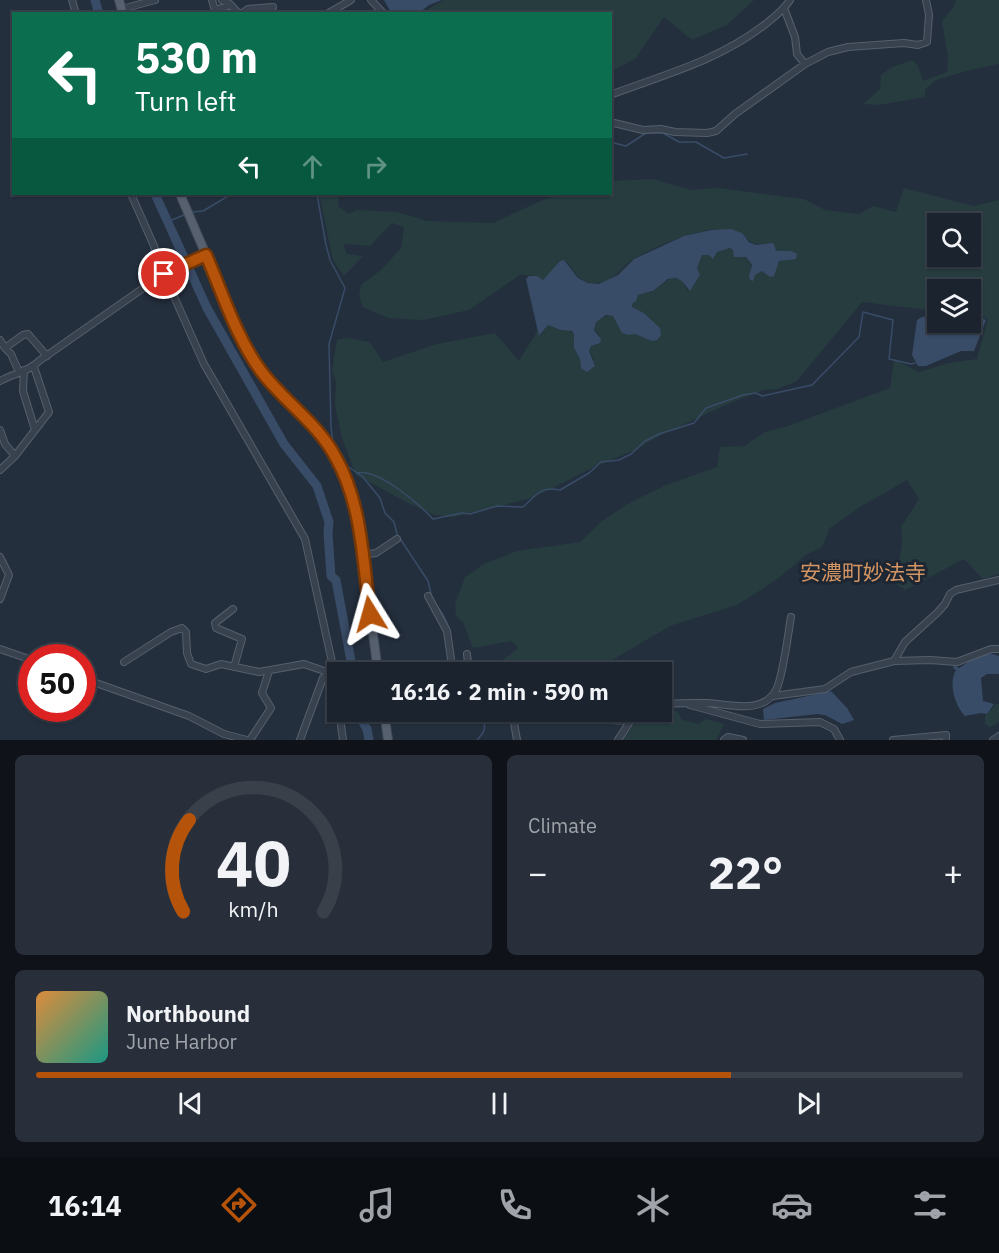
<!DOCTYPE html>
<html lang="en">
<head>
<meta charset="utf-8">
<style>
	:root { --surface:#1b232e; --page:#282f3a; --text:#f1f3f6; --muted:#a0a4aa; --line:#39404a; --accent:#b45309 }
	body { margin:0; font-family:"IBM Plex Sans","Noto Sans JP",sans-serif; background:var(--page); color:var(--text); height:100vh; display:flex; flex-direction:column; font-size:22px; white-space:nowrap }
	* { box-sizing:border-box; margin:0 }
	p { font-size:20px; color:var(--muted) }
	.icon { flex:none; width:33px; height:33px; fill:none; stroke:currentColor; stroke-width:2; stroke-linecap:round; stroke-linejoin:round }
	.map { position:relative; height:740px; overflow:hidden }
	.panel { display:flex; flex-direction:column; gap:15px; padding:15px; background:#0f1319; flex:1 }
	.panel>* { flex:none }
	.guide { position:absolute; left:12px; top:12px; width:600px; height:183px; border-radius:0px; box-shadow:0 2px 4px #0004,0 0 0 2px var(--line); background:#0b6e4f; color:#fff; overflow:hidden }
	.tools { position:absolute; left:927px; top:213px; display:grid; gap:12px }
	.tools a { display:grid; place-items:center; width:54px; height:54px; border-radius:0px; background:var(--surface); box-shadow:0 2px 4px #0004,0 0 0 2px var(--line); font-size:30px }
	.speed { position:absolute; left:18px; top:644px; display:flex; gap:12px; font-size:30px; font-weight:700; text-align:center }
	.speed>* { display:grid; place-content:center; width:78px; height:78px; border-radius:50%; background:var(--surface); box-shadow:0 2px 4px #0004,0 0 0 2px var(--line); line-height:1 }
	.speed .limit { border:9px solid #d22; background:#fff; color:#111 }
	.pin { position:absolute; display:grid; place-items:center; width:51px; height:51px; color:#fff; margin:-26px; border:3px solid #fff; border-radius:50%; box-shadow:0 2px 6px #0007 }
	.me { position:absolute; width:66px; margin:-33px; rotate:352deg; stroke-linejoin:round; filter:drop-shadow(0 0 4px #0008) }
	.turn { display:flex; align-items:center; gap:21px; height:126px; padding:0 24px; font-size:27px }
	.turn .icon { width:78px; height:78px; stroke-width:2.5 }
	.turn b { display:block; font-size:42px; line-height:51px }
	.lanes { display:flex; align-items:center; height:57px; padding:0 24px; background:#0003; justify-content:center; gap:30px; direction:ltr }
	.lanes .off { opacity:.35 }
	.big { font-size:45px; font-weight:700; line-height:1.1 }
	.panel .tile { flex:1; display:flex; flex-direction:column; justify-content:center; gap:9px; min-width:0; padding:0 21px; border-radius:9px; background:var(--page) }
	.panel .dial { align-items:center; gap:0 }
	.dial svg { height:156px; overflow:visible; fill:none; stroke:var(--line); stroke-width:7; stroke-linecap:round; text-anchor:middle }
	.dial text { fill:var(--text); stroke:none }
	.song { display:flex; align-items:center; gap:18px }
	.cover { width:72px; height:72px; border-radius:9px; background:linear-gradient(135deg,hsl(30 70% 55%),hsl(170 70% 35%)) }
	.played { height:6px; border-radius:3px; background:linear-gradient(90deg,var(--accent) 75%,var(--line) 75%) }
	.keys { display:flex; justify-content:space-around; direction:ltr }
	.heat { display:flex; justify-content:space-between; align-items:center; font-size:33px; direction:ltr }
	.panel .tiles { flex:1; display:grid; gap:15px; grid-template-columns:1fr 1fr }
	.tile:last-child { grid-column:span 2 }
	.trip { position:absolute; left:327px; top:662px; width:345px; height:60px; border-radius:0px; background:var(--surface); box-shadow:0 2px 4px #0004,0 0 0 2px var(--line); font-weight:700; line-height:60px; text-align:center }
	.menu { display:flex; height:96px; justify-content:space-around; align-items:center; background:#0b0e12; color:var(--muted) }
	.menu .icon { width:42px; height:42px }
	.menu .current { color:var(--accent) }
	.menu b { font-size:27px; color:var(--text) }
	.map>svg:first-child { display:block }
	.green { fill:#263c3f; fill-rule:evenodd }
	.water { fill:#394c67 }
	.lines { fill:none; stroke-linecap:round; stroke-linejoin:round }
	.stream { stroke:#394c67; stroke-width:1.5 }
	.river { stroke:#394c67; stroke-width:9 }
	.minor-casing { stroke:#565f6c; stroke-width:8 }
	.major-casing { stroke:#414a57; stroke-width:10 }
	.minor { stroke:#38414e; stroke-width:6 }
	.major { stroke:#56606e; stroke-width:8 }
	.route-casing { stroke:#753606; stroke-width:15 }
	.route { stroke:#b45309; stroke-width:10 }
	.labels { text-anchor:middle; stroke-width:6; stroke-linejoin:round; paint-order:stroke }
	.quarter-label { font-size:21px; fill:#d59563; stroke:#1d2633 }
</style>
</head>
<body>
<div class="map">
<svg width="999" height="740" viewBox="0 0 999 740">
	<rect width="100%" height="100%" fill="#242f3e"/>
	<path class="green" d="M444 0H754L727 25 692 40 664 17 635 59 611 71 610 14 421 13Z
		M956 0H999V64L966 71 936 80 925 90V97L878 105 863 104 880 89 881 75 892 67 913 60 918 66 923 81 947 72 948 58 942 21 953 8Z
		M653 179 692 190 717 188 804 199 825 210 859 214 873 206 896 212 904 188 974 206 999 200V574L983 579 964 559 905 590 896 584 902 543 901 527 919 499 907 480 860 507 830 528 822 547 806 555 776 580 737 605 670 626 592 672H486C496 662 508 658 518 648L511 641 473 648 463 622 456 616 455 604 465 577 484 564 517 551 580 542 602 521 631 502 666 485 717 467 720 447 744 446 765 432 785 427 890 388 894 359 919 372 948 363 977 359 988 319 971 314 970 290H938L937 311 862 302 797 381 777 389 763 390 730 403 661 435 635 450 596 466 549 490 528 499 454 517 435 515 408 503 356 475 342 438 335 405 336 381 332 370 337 340 347 338 370 342 383 362 437 344 495 333 519 361 538 330 539 336 541 335 548 325C554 326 571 330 574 334V348L580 359 581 368 594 360 589 351 591 346 600 343 599 334 593 327C597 318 605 315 614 316L620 329 629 335 635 334 652 341 660 328 644 313 632 307V304L638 295C643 293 648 294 653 291 664 285 667 275 682 280L688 291 695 284 697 268 702 255H709L714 258 717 252 729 248 733 250 736 257C750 253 750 267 755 275L762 271 767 273 783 259H796L791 251H776L771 243C757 245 751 245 742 233 732 232 719 229 709 230 688 233 651 248 632 260 620 268 616 280 599 283 583 286 575 273 567 262L560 261 547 277 543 280 537 276 520 275 469 310 423 320 388 318 363 307 359 296 361 285 381 270 401 248 404 227 392 223 370 246 343 244 347 254 363 256 344 276 333 260 319 194H339L338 206 349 214 357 210 397 212 427 221 493 223 545 199 570 194H610L611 181ZM938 224H970V256H938Z
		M996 704H999V722L990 727 985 724V716Z
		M665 709 677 711 682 720 698 724 706 719 724 724 716 740H623L633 725Z"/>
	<path class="water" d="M384 0H442L429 5 419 13 392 14Z
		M731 229 742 233 749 242 756 245 771 243 774 244 776 251H791L797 254 796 259 779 261 774 276 770 277 762 271 755 275 753 281 750 280 749 276 752 265 746 257H734L733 250 730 248 717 252 713 259 709 255H702L697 268 700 275 690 291 682 281 676 278 668 279 653 291 638 295 636 301 632 304V307L644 313 660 328 661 335 657 340 652 341 635 334 629 335 622 333 613 316 606 315 596 322 594 330 601 339 600 343 591 346 589 351 595 366 587 372 581 368 580 359 574 348V334L572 331 561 330 548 325 539 336 526 279 529 276H537L543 280 560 261 564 260 578 278 588 283 599 284 618 275 634 259 684 236 711 230Z
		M937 316 938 322H970L971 319 980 317 986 320 974 351H961L926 366H918L912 355 917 320 922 317Z
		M989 653 999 656V674H987L981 678 983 701 994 704 987 714 981 713 965 716C955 706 948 683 956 670L953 668 954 665 959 668 971 660Z
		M831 691 847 708 854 720 842 724 825 715 817 714 764 720 763 709 775 703Z"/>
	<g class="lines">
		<path class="stream" d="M610 142 626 146 646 133H663L679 142H696L724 158 747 154
			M317 194 326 245 330 260 345 288 329 344 331 427 333 443 347 466 362 476 380 498 385 513 394 522 397 534 428 581 432 598
			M193 212 203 211 230 195 237 194
			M167 222 184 215
			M357 473C378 468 419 504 433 519L462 513 470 514 497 506 523 507C537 494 541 486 560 490L589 473 601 462 619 460 631 454 645 441 659 434 694 423 706 408 743 395 756 393 762 396 812 385 859 337 863 312 893 320 889 359 911 364 915 363
			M436 605C447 618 450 630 452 647
			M477 740C487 730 485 727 483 715"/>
		<path class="river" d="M95 0 99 14
			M155 194 207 308 284 444 317 486 329 522 328 533 331 576 336 580 353 672
			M356 711 367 729 369 740"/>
		<g class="minor-casing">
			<path id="minor" d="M72 0 76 14
				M212 0 216 14
				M222 0 230 4 239 14
				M371 0 384 14
				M784 8 795 37 797 54 805 64
				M122 9 155 0
				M215 10 231 5
				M241 14 248 9 273 7
				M327 14 351 0
				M610 95C663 75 717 61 763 26 773 18 783 11 790 0
				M610 122 643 130 661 129 675 132 707 133 716 131 735 114 805 64 828 52 848 47 904 43 918 45 927 42 929 15 926 0
				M131 194 154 246 162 275
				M164 274 204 364 305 539 332 662 338 702
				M0 340 5 348 23 335 28 334 47 356
				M5 348 11 354 19 372
				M24 370 23 391 35 430
				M0 381C13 374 30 371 39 361L162 275 206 255
				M0 430 5 444 15 456
				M0 470 15 456 49 412 34 367
				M362 555 376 553 397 539
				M0 557 9 575 0 599
				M428 596 447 631 451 659 450 672
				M233 609 215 623 216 628 242 639 234 667
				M0 649 32 660
				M467 654 469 672
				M894 661 905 642 938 612 945 604 950 594 956 590 999 580
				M124 662 171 632 182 628 186 632 187 653 191 664 206 669 221 664 259 672 304 664 330 673
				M82 678 189 716 224 734 247 740
				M773 696 825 689 851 672 894 661 930 660 957 662 991 649H999
				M662 705C677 702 692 703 708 703 729 704 763 715 776 690 783 677 788 634 791 617
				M690 705 760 724 820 722 834 729 840 740
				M339 711 343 740
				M467 711 473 713 485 711
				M512 711 517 740
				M590 711C609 724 629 723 648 711
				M250 740 271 708 262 693 269 671
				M300 740 323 678 330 673 377 666
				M618 740 631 720
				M724 740 728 737 743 740
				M893 740 946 735V740
				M993 740 999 736"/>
		</g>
		<g class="major-casing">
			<path id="major" d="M119 0 123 14
				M180 194 242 339 267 379 327 442 336 457 348 483 360 534 378 672
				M384 711 388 740"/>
		</g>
		<use href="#minor" class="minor"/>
		<use href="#major" class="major"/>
	</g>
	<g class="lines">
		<g class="route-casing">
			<path id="route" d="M164 274 206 255C223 294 236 337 261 371 284 402 318 423 336 458 362 504 363 562 370 614"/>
		</g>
		<use href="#route" class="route"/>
	</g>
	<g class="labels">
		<g class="quarter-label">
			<text x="863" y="580">安濃町妙法寺</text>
		</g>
	</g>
</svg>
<div class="tools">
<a><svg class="icon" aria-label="search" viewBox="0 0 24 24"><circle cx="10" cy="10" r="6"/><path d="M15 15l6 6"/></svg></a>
<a><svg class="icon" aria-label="layers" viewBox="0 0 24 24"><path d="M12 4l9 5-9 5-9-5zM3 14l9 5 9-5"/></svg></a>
</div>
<div class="speed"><div class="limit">50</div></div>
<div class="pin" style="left:164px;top:274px;background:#d93025"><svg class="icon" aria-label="arrive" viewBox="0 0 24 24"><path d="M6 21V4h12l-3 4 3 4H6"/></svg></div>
<svg class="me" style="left:370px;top:614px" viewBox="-20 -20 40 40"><path d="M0-17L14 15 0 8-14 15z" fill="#b45309" stroke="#fff" stroke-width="4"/></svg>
<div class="trip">16:16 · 2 min · 590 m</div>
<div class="guide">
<div class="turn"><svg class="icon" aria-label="left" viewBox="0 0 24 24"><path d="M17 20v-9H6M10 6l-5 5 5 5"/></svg><div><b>530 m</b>Turn left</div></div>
<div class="lanes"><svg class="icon" aria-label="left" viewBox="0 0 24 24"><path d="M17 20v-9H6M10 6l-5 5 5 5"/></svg><svg class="icon off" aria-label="ahead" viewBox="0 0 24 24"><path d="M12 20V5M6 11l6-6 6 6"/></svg><svg class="icon off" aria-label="right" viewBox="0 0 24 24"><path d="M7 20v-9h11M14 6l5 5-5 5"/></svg></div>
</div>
</div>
<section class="panel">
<div class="tiles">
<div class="tile dial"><svg viewBox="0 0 100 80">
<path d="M14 69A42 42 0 1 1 86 69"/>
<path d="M14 69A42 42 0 0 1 17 22" stroke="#b45309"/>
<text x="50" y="56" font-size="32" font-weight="700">40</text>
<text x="50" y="72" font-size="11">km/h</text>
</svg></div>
<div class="tile"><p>Climate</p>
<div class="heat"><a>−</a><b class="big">22°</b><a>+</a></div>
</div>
<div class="tile">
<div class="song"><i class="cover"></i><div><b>Northbound</b><p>June Harbor</p></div></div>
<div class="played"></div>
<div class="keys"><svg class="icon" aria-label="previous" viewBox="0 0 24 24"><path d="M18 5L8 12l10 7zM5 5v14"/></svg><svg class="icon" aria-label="pause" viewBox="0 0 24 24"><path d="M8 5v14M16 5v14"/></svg><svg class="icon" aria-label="next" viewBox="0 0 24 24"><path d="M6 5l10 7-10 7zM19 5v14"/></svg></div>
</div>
</div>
</section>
<nav class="menu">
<b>16:14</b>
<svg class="icon current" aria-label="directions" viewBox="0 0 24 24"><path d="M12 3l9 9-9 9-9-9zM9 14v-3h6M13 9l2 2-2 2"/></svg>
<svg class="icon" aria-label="music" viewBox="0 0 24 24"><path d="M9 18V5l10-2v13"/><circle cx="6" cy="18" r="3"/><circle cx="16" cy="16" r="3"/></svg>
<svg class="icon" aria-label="phone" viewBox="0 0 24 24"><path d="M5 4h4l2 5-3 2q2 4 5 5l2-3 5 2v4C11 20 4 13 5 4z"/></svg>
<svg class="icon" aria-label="climate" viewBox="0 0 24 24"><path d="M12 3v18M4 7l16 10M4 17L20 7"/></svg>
<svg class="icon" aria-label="car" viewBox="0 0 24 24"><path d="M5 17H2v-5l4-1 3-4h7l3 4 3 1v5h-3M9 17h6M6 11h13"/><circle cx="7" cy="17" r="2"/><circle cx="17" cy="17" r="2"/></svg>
<svg class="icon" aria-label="filters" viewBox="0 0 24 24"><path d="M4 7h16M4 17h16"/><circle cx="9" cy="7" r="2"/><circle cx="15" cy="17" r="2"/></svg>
</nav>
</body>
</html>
